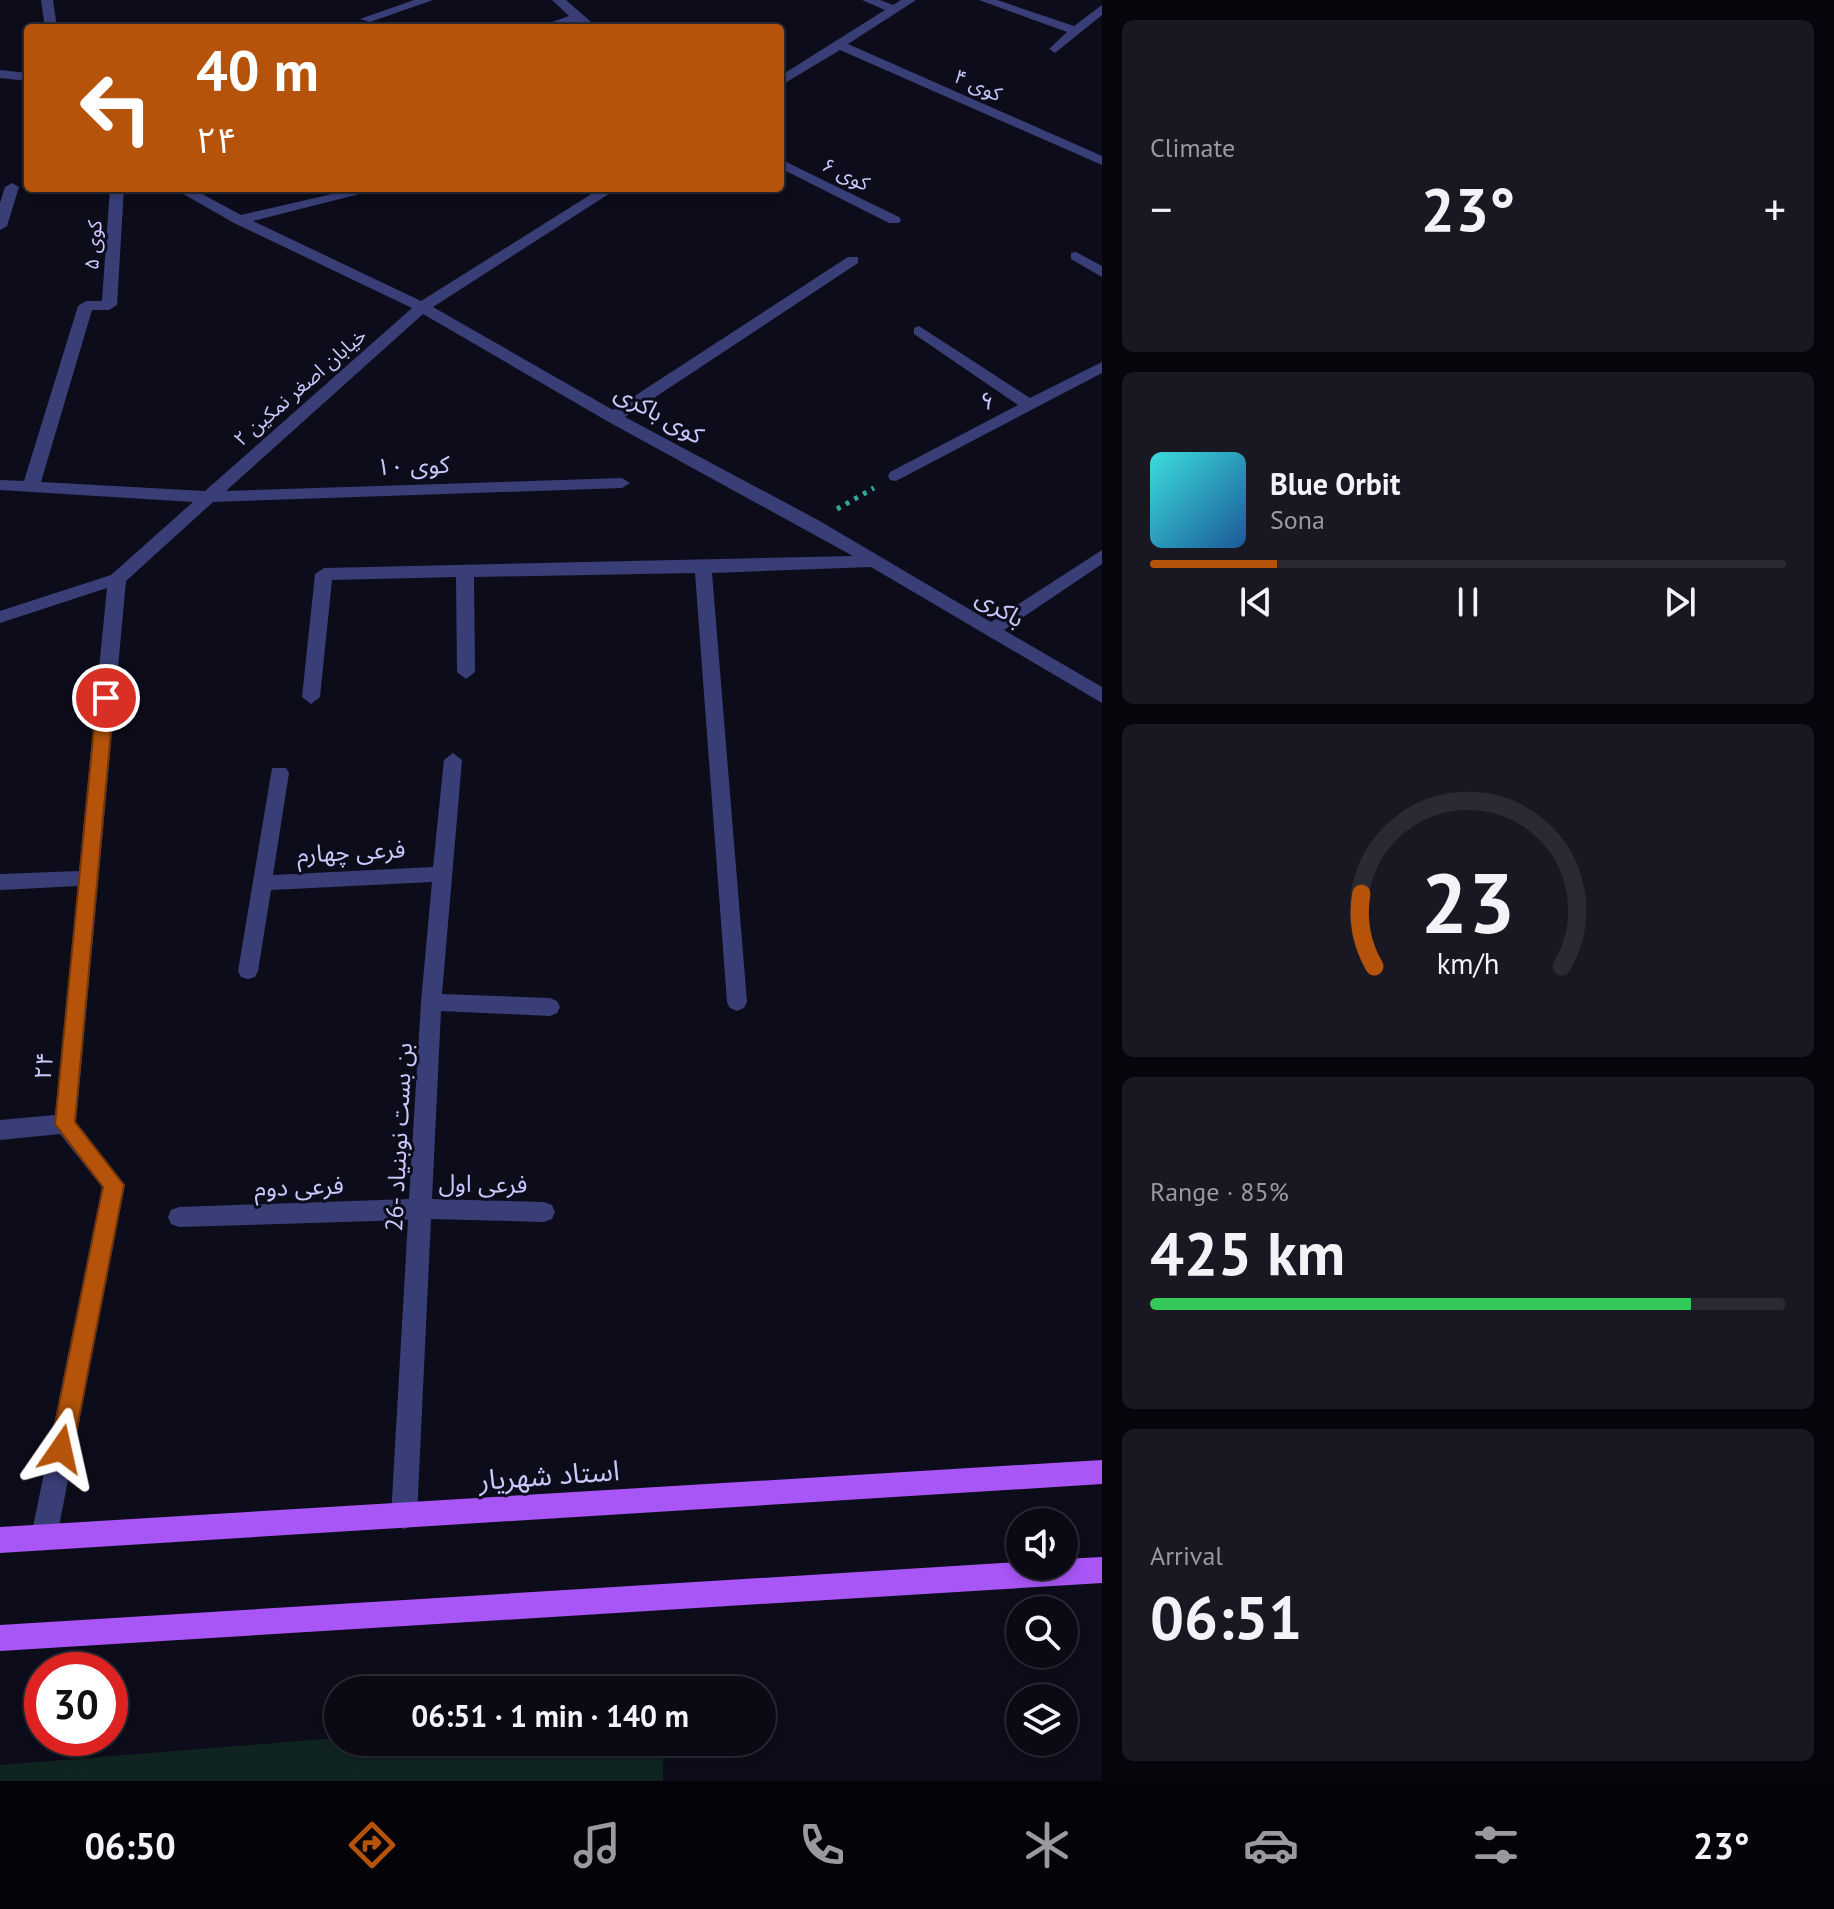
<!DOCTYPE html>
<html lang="en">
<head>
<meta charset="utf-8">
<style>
	:root { --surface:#0a0914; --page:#181722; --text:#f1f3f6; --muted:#999aa0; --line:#2a2a34; --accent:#b45309 }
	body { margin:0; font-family:"PT Sans","Noto Sans Arabic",sans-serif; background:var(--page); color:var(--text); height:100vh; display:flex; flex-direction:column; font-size:30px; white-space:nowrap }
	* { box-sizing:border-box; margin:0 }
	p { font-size:26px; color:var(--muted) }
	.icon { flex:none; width:44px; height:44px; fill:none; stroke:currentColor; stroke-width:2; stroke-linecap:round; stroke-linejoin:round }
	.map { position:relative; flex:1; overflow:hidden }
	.panel { display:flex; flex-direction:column; gap:20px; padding:20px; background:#06050b; width:732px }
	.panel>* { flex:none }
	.banner { position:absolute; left:24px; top:24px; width:760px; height:168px; border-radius:8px; box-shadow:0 4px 12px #0003,0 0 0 2px var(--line); background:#b45309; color:#fff; overflow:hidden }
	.fabs { position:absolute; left:1006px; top:1508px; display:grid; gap:16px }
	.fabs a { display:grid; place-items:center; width:72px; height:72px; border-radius:50%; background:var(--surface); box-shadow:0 4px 12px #0003,0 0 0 2px var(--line); font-size:40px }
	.speed { position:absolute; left:24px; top:1652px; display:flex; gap:16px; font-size:40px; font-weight:700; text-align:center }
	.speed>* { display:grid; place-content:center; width:104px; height:104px; border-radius:50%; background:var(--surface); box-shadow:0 4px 12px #0003,0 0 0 2px var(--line); line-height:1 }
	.speed .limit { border:12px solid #d22; background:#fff; color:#111 }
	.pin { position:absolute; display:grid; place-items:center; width:68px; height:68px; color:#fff; margin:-34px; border:4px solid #fff; border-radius:50%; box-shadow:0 2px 8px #0007 }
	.me { position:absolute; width:88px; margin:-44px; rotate:11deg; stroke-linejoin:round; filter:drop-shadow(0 0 6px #0008) }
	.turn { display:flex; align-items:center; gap:28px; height:168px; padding:0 40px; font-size:36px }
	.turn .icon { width:104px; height:104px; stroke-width:2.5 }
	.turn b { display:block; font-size:56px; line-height:68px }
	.big { font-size:60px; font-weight:700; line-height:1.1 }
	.panel .tile { flex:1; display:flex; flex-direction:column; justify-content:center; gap:12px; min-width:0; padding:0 28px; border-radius:12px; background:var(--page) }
	.panel .dial { align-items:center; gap:0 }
	.dial svg { height:208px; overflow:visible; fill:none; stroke:var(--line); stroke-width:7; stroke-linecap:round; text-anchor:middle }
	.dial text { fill:var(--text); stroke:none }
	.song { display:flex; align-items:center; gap:24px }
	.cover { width:96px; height:96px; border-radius:12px; background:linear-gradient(135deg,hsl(180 70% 55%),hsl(210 70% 35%)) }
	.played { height:8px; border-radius:4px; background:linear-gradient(90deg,var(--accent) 20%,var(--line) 20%) }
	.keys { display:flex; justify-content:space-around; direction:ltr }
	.heat { display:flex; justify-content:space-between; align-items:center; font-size:44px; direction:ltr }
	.charge { height:12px; border-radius:6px; background:linear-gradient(90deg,#34c759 85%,var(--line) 0) }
	.trip { position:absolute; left:324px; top:1676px; width:452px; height:80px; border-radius:40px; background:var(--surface); box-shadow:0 4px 12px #0003,0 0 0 2px var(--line); font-weight:700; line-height:80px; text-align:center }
	.tab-bar { display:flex; height:128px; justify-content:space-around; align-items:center; background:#040408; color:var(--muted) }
	.tab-bar .icon { width:56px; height:56px }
	.tab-bar .on { color:var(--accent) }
	.tab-bar b { font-size:36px; color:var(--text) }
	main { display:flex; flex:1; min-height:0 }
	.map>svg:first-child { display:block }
	.green { fill:#0f2421 }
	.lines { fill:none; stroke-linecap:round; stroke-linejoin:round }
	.path { stroke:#33a693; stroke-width:5; stroke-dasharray:4 6; stroke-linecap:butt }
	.minor { fill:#393e77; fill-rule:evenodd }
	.major { fill:#a956f6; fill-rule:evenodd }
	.route { fill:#b45309; stroke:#753606; stroke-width:2 }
	.labels { text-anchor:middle; stroke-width:6; stroke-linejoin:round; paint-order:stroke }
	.far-street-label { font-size:20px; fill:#c9c9fc; stroke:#0d0c1b }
	.street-label { font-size:24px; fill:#c9c9fc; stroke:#0d0c1b }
	.near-street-label { font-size:28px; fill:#c9c9fc; stroke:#0d0c1b }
</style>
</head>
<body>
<main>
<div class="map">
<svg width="1102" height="1781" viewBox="0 0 1102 1781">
	<rect width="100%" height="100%" fill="#0d0c1b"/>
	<path class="green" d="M338 1738V1742H663V1781H0V1765Z"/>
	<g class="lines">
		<path class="path" d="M837 509 874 488"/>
		<path class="minor" d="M41 0H53L57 28H45Z
			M414 0H433L370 22 360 19Z
			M552 0H566L598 28H584L576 22 555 28H535L569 16Z
			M862 0H880L893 5 901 0H916L848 44 1102 156V165L840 50 780 86V76L885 10Z
			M979 0H997L1074 26 1102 5V15L1055 53 1049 49 1067 32Z
			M0 70 28 73V81L0 78Z
			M780 159 899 217 901 220 899 223H889L780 168Z
			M12 183 19 187 7 226 0 230V203L5 187Z
			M110 188H124L117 305 109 310H92L41 482 205 491 412 308 234 223 173 188H191L241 215 358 188H383L253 221 421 301 601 188H618L433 307 613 410 848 257H858V263L625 417 818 520 991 622 1102 550V564L1004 630 1102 687V703L871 567 712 573 747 1002 744 1008 737 1011 730 1008 727 1002 695 573 474 577 475 672 466 679 457 672 456 577 332 580 320 697 311 704 302 697 315 574 324 568 853 556 607 421 423 314 226 491 622 478 630 483 622 488 213 502 126 581 76 1122 125 1185 57 1537 53 1546 44 1550 35 1546 31 1537 102 1187 60 1134 0 1140V1120L55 1115 78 886 0 890V874L79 871 107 588 0 623V611L111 575 193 502 0 490V480L24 481 78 306 86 301H102Z
			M1076 252 1102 266V277L1071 259V253Z
			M919 326 1030 398 1102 362V373L896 481 890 480 888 476 890 472 1018 405 914 334V328Z
			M453 753 462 760 442 994 550 998 557 1001 560 1007 557 1013 550 1016 441 1011 432 1199 544 1202 552 1205 555 1212 552 1219 544 1222 431 1219 417 1516 413 1525 404 1529 395 1525 391 1516 408 1220 179 1227 171 1224 168 1217 171 1210 179 1207 409 1199 421 1002 432 882 271 890 258 971 255 977 248 979 241 977 238 971 272 768H286L289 773 273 875 433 867 444 760Z"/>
		<path class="major" d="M1102 1460V1484L0 1553V1527Z
			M1102 1557V1583L0 1651V1625L1020 1562V1566H1064V1559Z"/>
	</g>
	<path class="route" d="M106 692 114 698 75 1122 124 1185 73 1449 69 1457 61 1460 53 1457 50 1449 103 1187 55 1124 97 698Z"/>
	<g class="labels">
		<g class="far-street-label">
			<text transform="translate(978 85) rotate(24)" y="7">کوی ۴</text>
			<text transform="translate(846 174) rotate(26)" y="7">کوی ۶</text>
			<text transform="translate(93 245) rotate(-86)" y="7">کوی ۵</text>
			<text transform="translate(300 387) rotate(-41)" y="7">خیابان اصغر نمکین ۲</text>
		</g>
		<g class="street-label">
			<text transform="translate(988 401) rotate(-27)" y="8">۶</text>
			<text transform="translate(659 414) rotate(29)" y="8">کوی باکری</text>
			<text transform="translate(413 466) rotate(-2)" y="8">کوی ۱۰</text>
			<text transform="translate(1000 608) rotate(31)" y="8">باکری</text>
			<text transform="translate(351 852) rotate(-3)" y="8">فرعی چهارم</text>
			<text transform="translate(44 1066) rotate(-84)" y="8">۲۴</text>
			<text transform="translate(399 1137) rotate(-87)" y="8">26- بن بست نوبنیاد</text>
			<text transform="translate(483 1184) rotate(1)" y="8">فرعی اول</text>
			<text transform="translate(299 1187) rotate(-2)" y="8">فرعی دوم</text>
		</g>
		<g class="near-street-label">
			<text transform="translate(549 1475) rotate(-4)" y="10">استاد شهریار</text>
		</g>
	</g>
</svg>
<div class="fabs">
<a><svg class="icon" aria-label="sound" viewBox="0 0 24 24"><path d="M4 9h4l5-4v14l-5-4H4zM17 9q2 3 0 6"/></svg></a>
<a><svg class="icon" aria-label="search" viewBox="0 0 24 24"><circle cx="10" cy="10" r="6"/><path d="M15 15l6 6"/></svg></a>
<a><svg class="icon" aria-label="layers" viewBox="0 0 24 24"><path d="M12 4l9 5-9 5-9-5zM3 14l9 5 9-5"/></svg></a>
</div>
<div class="speed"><div class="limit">30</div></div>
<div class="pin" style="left:106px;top:698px;background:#d93025"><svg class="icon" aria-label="arrive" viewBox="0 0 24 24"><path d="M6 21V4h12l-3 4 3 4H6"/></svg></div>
<svg class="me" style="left:61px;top:1449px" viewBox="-20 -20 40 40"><path d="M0-17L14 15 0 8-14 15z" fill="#b45309" stroke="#fff" stroke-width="4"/></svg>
<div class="trip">06:51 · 1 min · 140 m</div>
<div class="banner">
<div class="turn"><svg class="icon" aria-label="left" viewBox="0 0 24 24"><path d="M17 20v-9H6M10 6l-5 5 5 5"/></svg><div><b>40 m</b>۲۴</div></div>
</div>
</div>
<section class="panel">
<div class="tile"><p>Climate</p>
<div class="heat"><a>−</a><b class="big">23°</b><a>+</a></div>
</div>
<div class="tile">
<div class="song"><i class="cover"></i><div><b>Blue Orbit</b><p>Sona</p></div></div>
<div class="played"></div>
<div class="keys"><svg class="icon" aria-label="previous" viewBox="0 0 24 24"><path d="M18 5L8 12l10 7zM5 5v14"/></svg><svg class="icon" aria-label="pause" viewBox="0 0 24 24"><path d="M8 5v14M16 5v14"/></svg><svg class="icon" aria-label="next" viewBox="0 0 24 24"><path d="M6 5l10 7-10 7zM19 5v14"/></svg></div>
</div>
<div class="tile dial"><svg viewBox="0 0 100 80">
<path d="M14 69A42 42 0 1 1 86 69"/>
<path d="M14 69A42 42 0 0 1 9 41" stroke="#b45309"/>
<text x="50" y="56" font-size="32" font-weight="700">23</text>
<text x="50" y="72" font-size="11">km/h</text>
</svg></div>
<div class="tile"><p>Range · 85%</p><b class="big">425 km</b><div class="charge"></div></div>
<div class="tile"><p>Arrival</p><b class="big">06:51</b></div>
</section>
</main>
<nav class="tab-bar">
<b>06:50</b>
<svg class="icon on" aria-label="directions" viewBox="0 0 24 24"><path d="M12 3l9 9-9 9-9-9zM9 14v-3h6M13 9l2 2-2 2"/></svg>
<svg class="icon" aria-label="music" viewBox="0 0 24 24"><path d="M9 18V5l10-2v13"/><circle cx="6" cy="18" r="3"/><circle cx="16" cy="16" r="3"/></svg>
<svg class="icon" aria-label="phone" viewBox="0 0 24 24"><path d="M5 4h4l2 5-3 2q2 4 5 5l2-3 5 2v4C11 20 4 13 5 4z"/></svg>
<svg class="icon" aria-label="climate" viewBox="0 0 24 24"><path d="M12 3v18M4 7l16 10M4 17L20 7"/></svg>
<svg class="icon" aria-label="car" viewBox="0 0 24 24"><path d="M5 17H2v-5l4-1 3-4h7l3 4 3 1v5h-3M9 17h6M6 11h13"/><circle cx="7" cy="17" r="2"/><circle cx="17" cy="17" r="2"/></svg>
<svg class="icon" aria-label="filters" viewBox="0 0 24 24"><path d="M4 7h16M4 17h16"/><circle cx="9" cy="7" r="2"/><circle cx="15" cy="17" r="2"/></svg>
<b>23°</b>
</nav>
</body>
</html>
